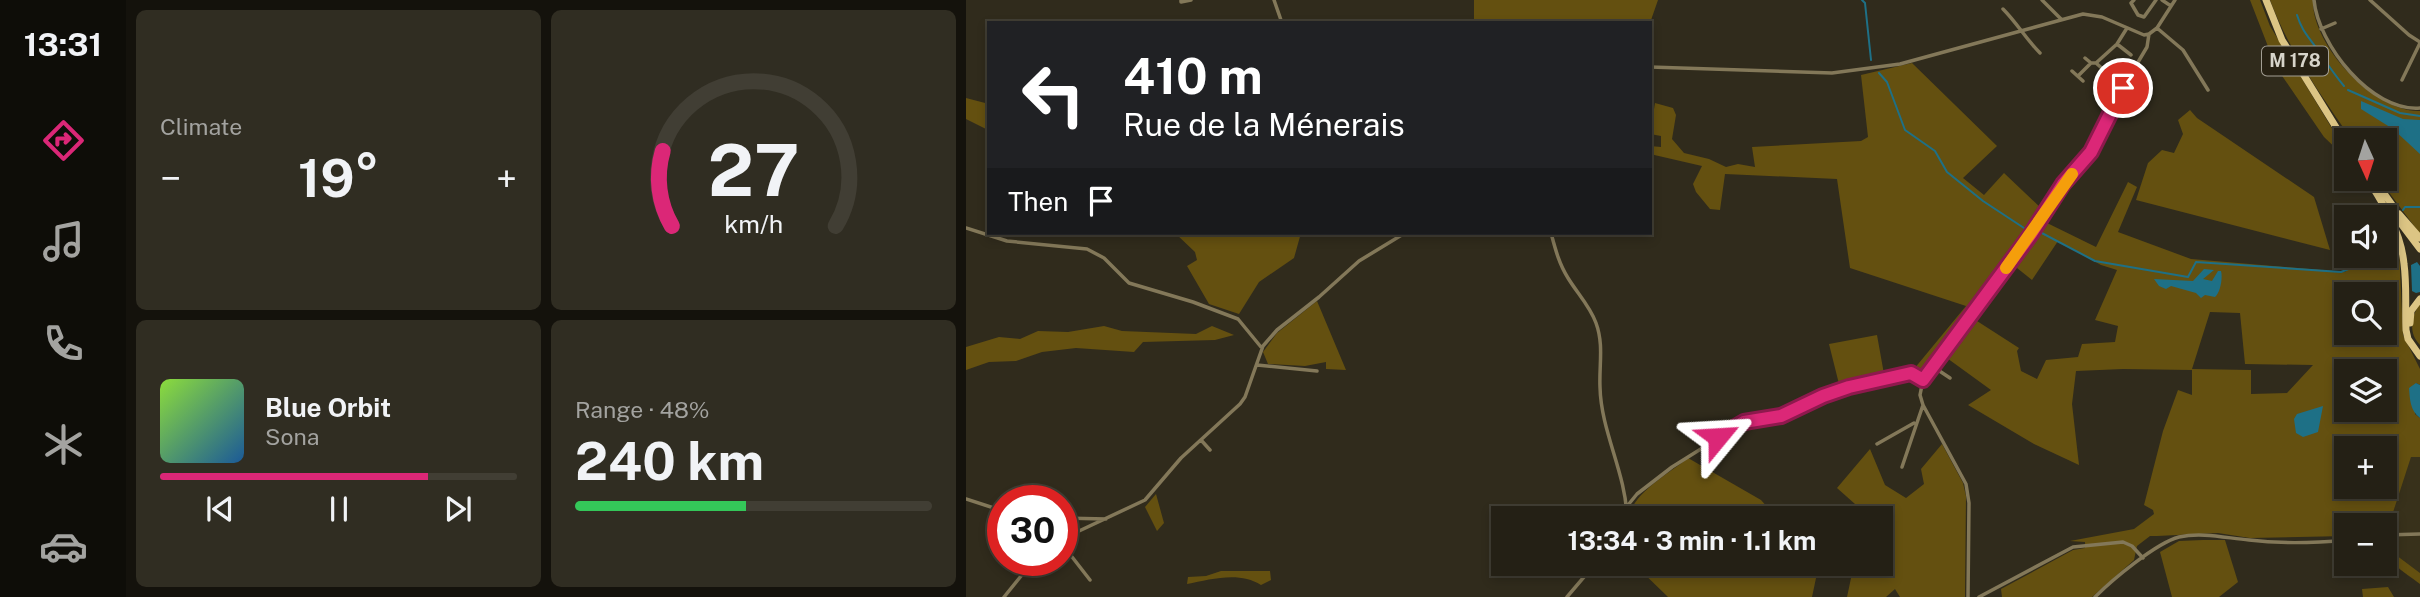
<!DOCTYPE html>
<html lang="en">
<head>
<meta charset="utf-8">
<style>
	:root { --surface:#242015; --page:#302d22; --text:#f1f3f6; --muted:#a3a3a0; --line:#413e34; --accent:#db2777 }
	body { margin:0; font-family:"Public Sans",sans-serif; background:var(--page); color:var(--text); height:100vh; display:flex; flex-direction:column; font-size:26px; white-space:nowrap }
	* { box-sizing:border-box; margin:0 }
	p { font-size:23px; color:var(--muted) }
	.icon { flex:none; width:38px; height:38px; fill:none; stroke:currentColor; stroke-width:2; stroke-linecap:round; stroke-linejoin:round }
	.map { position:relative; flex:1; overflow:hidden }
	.details { display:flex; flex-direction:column; gap:10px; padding:10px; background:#14120c; width:840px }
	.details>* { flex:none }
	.hud { position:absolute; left:21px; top:21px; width:665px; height:214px; border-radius:0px; box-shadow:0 4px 10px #0003,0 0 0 2px var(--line); background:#202124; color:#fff; overflow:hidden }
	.needle { width:46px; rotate:177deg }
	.fabs { position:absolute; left:1368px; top:128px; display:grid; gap:14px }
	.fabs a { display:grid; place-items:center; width:63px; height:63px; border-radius:0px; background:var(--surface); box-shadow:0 4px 10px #0003,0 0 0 2px var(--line); font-size:35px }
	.speed { position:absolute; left:21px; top:485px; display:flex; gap:14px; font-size:35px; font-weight:700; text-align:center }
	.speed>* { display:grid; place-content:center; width:91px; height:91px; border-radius:50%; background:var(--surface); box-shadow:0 4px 10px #0003,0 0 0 2px var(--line); line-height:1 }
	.speed .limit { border:10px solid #d22; background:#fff; color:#111 }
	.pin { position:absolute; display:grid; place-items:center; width:60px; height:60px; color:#fff; margin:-30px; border:4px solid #fff; border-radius:50%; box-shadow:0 2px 7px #0007 }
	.me { position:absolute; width:77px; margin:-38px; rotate:63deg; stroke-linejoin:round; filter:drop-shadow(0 0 5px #0008) }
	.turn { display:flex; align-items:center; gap:24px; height:147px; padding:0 21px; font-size:32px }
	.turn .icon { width:91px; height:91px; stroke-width:2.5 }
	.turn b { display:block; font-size:49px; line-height:60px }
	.then { display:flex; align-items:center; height:66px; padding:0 21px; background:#0003; gap:14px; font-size:26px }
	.big { font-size:52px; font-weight:700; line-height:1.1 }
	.details .tile { flex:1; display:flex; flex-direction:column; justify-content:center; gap:10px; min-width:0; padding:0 24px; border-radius:10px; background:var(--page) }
	.details .dial { align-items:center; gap:0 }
	.dial svg { height:182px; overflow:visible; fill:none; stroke:var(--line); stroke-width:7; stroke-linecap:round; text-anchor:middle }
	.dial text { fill:var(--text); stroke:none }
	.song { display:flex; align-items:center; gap:21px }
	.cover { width:84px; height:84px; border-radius:10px; background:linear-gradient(135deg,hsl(90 70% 55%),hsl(210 70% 35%)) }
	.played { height:7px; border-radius:4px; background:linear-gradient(90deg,var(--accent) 75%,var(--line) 75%) }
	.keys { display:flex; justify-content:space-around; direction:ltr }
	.heat { display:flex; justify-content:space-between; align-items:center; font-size:38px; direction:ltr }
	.charge { height:10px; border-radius:5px; background:linear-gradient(90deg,#34c759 48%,var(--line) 0) }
	.details .tiles { flex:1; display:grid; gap:10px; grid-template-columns:repeat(2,1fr) }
	.trip { position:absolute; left:525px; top:506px; width:402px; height:70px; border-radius:0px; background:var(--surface); box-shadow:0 4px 10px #0003,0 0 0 2px var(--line); font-weight:700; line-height:70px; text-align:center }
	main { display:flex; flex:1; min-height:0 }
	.menu { display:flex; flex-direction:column; width:126px; justify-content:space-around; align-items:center; background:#0e0d08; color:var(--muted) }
	.menu .icon { width:49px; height:49px }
	.menu .active { color:var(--accent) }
	.menu b { font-size:32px; color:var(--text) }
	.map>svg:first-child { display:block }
	.built { fill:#38311b }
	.green { fill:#645010; fill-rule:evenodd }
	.water { fill:#1e7086 }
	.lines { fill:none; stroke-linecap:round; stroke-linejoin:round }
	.stream { stroke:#1e7086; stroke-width:2 }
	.street { stroke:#837859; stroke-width:3.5 }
	.primary { stroke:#dcc584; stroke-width:7 }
	.route-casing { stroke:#8e194d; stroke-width:18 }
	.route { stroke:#db2777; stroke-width:12 }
	.slow { stroke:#f59e0b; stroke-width:12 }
	.labels { text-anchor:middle; stroke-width:7; stroke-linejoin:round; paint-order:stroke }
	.shield { fill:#272113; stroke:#a29e93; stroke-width:2 }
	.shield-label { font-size:18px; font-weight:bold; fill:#d7d4ca }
</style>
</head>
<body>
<main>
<nav class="menu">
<b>13:31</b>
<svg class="icon active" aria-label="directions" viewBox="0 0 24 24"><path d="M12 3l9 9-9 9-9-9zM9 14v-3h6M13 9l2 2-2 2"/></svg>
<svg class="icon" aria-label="music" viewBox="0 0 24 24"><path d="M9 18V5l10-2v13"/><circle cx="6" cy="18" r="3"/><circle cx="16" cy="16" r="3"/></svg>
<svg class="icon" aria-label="phone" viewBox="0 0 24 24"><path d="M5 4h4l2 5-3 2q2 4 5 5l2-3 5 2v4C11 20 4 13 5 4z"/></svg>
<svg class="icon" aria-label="climate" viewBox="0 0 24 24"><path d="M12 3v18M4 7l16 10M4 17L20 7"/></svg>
<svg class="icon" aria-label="car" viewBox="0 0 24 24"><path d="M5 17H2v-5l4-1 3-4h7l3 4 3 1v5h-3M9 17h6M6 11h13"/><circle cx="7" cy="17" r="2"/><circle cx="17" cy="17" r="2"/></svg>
</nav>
<section class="details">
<div class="tiles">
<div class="tile"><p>Climate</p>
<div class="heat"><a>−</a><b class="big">19°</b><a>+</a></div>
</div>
<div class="tile dial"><svg viewBox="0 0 100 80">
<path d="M14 69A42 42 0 1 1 86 69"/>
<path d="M14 69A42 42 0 0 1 10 36" stroke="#db2777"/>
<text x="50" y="56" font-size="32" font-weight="700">27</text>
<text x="50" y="72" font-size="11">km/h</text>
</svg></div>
<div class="tile">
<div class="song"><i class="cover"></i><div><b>Blue Orbit</b><p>Sona</p></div></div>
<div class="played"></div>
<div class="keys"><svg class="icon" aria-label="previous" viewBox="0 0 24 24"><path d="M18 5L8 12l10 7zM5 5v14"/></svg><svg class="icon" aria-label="pause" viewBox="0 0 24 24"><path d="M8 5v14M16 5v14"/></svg><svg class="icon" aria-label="next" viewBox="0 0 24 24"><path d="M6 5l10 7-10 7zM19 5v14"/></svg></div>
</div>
<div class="tile"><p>Range · 48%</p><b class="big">240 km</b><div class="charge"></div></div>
</div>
</section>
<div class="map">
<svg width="1454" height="597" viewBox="0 0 1454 597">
	<rect width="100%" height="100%" fill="#302b1c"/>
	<path class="built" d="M1445 456 1454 457V573L1430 555 1421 539V531Z"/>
	<path class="green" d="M508 0H692L684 23H508Z
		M1284 0H1294L1304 26 1376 145 1381 159 1358 137 1310 67Z
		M1304 0H1347C1345 45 1409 113 1454 111V234L1413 179 1419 178V140H1386C1355 95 1323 51 1304 0Z
		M946 63 1031 146 997 178 1018 195 1038 173 1077 210 1062 235 1003 309 1011 321 1053 348 1051 351 1055 371 1071 379 1080 360 1112 357 1116 344 1149 342 1152 326 1129 320 1151 270 1135 265 1092 241 1066 280 1046 264 1079 222 1130 247 1162 182 1171 187 1152 232 1225 259 1379 272 1395 256H1419V219L1433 247 1437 335 1454 369V385L1450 383 1449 414 1454 418V457H1445L1421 531 1419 532V525H1381V536L1284 538 1252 533 1191 536H1184L1171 546 1168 560 1126 597H1036L1035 589 1107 550 1119 548V542L1104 541 1168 529 1188 514 1187 510 1178 505 1197 431 1212 390 1226 395V370L1157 369 1110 371 1106 404 1113 465 1068 444 1002 405 1025 390 974 353 955 375 948 369 1000 306 884 268 871 179 759 174 754 210 744 209 730 192 727 184 736 166 684 154V146L695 147V136L684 134 689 103 707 108 710 115 706 139 718 153 743 159 760 167 772 164 789 167 786 147 895 141 902 137 895 75ZM1381 294H1419V332H1381ZM1244 312 1274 313 1279 364 1347 365 1321 393 1285 394V370L1226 369ZM1381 371H1419V410H1381ZM1381 448H1419V486H1381Z
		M0 98 23 104V128L20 129 0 119Z
		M1224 110 1231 118 1348 197 1364 250 1170 200 1182 163 1196 150 1208 153 1217 134 1212 120Z
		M209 233H335L328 258 293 282 273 314 243 304 221 266 231 260 229 252Z
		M351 301 380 370 360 369V362L339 366 302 364 297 352 311 333Z
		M1454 304V345C1442 333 1445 316 1454 304Z
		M138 326 156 331 230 334 246 326 268 335 249 340 177 342 168 352 110 348 76 352 50 361 23 362 0 370V347L33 337 54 339 72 331 102 332Z
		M911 335 918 374 874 388 863 344Z
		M976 444 997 483 1000 496 999 597H934L929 589 920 597H881L888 564H915V518H897L898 512 871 488 904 449 919 485 940 498 958 484 955 469Z
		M722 458 795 500 803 509 820 518H663C665 494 704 473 722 458Z
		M190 494 198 523 191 531 179 507Z
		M1419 539 1430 555 1454 573V584C1436 570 1419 563 1419 539Z
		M1237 540H1259L1272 582 1253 597H1206L1194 552 1213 541Z
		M668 564H853L846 597H702Z
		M255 571H304L305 580 295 585C274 571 245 579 221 584L222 577 240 576Z
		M1422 587 1428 597H1397L1396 589Z"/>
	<path class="water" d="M1395 101 1437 119 1454 120V154L1427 129 1395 109Z
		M1451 262 1454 266V292L1450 293 1446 291 1445 265Z
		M1238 269 1248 270 1237 279 1246 281 1252 271H1255C1257 278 1254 293 1249 297L1239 295 1235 298 1230 293 1205 286 1200 289 1193 286 1188 279 1227 281Z
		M1450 383 1454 385V418C1444 410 1444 400 1443 388Z
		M1357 406 1352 432 1337 437 1330 433 1328 419 1331 414Z"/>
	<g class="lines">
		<path class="stream" d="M896 0 899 3 905 60
			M1331 15C1336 31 1342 36 1351 49 1360 62 1368 74 1378 86
			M913 73 921 82 939 130 969 151 981 172 1017 201 1061 230
			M1382 90 1434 113 1454 116
			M1437 210 1439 207H1454
			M1072 231 1129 261 1222 277 1230 262 1375 272 1390 266 1405 256
			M1419 240 1421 238"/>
		<path class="street" d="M215 0V2L225 0
			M308 0 316 23
			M1076 0 1095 19
			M1168 0 1165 3 1172 15 1178 17 1190 0
			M1196 0 1205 6
			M1348 0C1352 44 1405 112 1454 108
			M1404 0 1443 35 1454 42
			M1037 9C1051 23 1060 39 1074 53
			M1191 28 1217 50 1242 90
			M1355 29 1369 23
			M1151 44 1165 55
			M1119 58 1125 63
			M1130 63 1150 81
			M684 67 866 73 934 64 1117 14 1136 17 1178 35 1183 34
			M1106 71 1117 81
			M1112 76 1125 63H1130L1151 44 1161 28
			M1436 80 1454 43
			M0 228 41 241 121 249 138 258 163 283 227 302 272 319 295 347
			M585 233C589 248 593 264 602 278 611 293 624 306 630 323 638 345 633 365 634 387 635 432 660 473 661 518
			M291 365 351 371
			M966 366 984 378
			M235 440 244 450
			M911 444 948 423
			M936 467 957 405
			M0 499 37 511
			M662 505 671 494 706 467 778 422 815 416 857 396 908 380 945 373 957 380
			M96 518 140 519
			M1419 535 1454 534
			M96 539 179 500 215 458 274 404 279 397 297 346 311 330 353 297 393 261 439 233
			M96 544 124 580
			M38 597 68 560
			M601 597 629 564
			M1002 597 1003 503 1000 484 957 405 954 395 957 380 1065 235 1097 184 1125 152 1146 106 1181 47 1183 34 1191 28 1209 0
			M1013 597 1107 547 1157 542 1166 546 1177 558
			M1129 597C1146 580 1190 543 1213 537 1236 532 1260 538 1283 540 1315 544 1349 543 1381 540"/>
		<path class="primary" d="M1300 0 1316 40 1381 145
			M1401 178C1418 205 1435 232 1438 264 1441 286 1439 308 1440 330L1442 339 1454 356
			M1407 178 1429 209
			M1423 208 1454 249
			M1433 214 1454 238
			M1444 323 1445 311 1454 299"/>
	</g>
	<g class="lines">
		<g class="route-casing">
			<path id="route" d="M752 437 778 422 815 416 857 396 883 387 945 373 957 380 1065 234 1097 184 1125 152 1157 88"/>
		</g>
		<use href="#route" class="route"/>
		<path class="slow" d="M1040 268 1106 174"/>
	</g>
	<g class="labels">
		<rect class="shield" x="1296" y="46.5" width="66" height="29" rx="5"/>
		<g class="shield-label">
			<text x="1329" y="67">M 178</text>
		</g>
	</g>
</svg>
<div class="fabs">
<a><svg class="needle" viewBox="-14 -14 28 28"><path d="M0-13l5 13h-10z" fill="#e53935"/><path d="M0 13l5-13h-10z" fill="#a3a3a0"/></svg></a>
<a><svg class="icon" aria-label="sound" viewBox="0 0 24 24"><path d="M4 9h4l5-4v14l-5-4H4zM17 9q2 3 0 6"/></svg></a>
<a><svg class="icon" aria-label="search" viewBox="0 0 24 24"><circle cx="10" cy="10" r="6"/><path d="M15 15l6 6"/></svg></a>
<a><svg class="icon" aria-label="layers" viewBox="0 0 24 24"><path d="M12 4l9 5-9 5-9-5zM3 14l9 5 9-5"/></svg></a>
<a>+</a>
<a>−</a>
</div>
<div class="speed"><div class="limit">30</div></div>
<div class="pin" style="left:1157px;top:88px;background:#d93025"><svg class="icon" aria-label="arrive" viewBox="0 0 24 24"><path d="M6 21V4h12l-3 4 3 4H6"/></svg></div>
<svg class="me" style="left:752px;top:437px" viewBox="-20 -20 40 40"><path d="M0-17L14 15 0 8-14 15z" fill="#db2777" stroke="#fff" stroke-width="4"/></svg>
<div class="trip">13:34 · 3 min · 1.1 km</div>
<div class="hud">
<div class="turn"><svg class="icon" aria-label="left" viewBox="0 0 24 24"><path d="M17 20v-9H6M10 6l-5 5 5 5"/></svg><div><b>410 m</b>Rue de la Ménerais</div></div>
<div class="then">Then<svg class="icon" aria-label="arrive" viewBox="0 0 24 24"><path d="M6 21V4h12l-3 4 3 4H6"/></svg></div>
</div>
</div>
</main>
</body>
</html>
